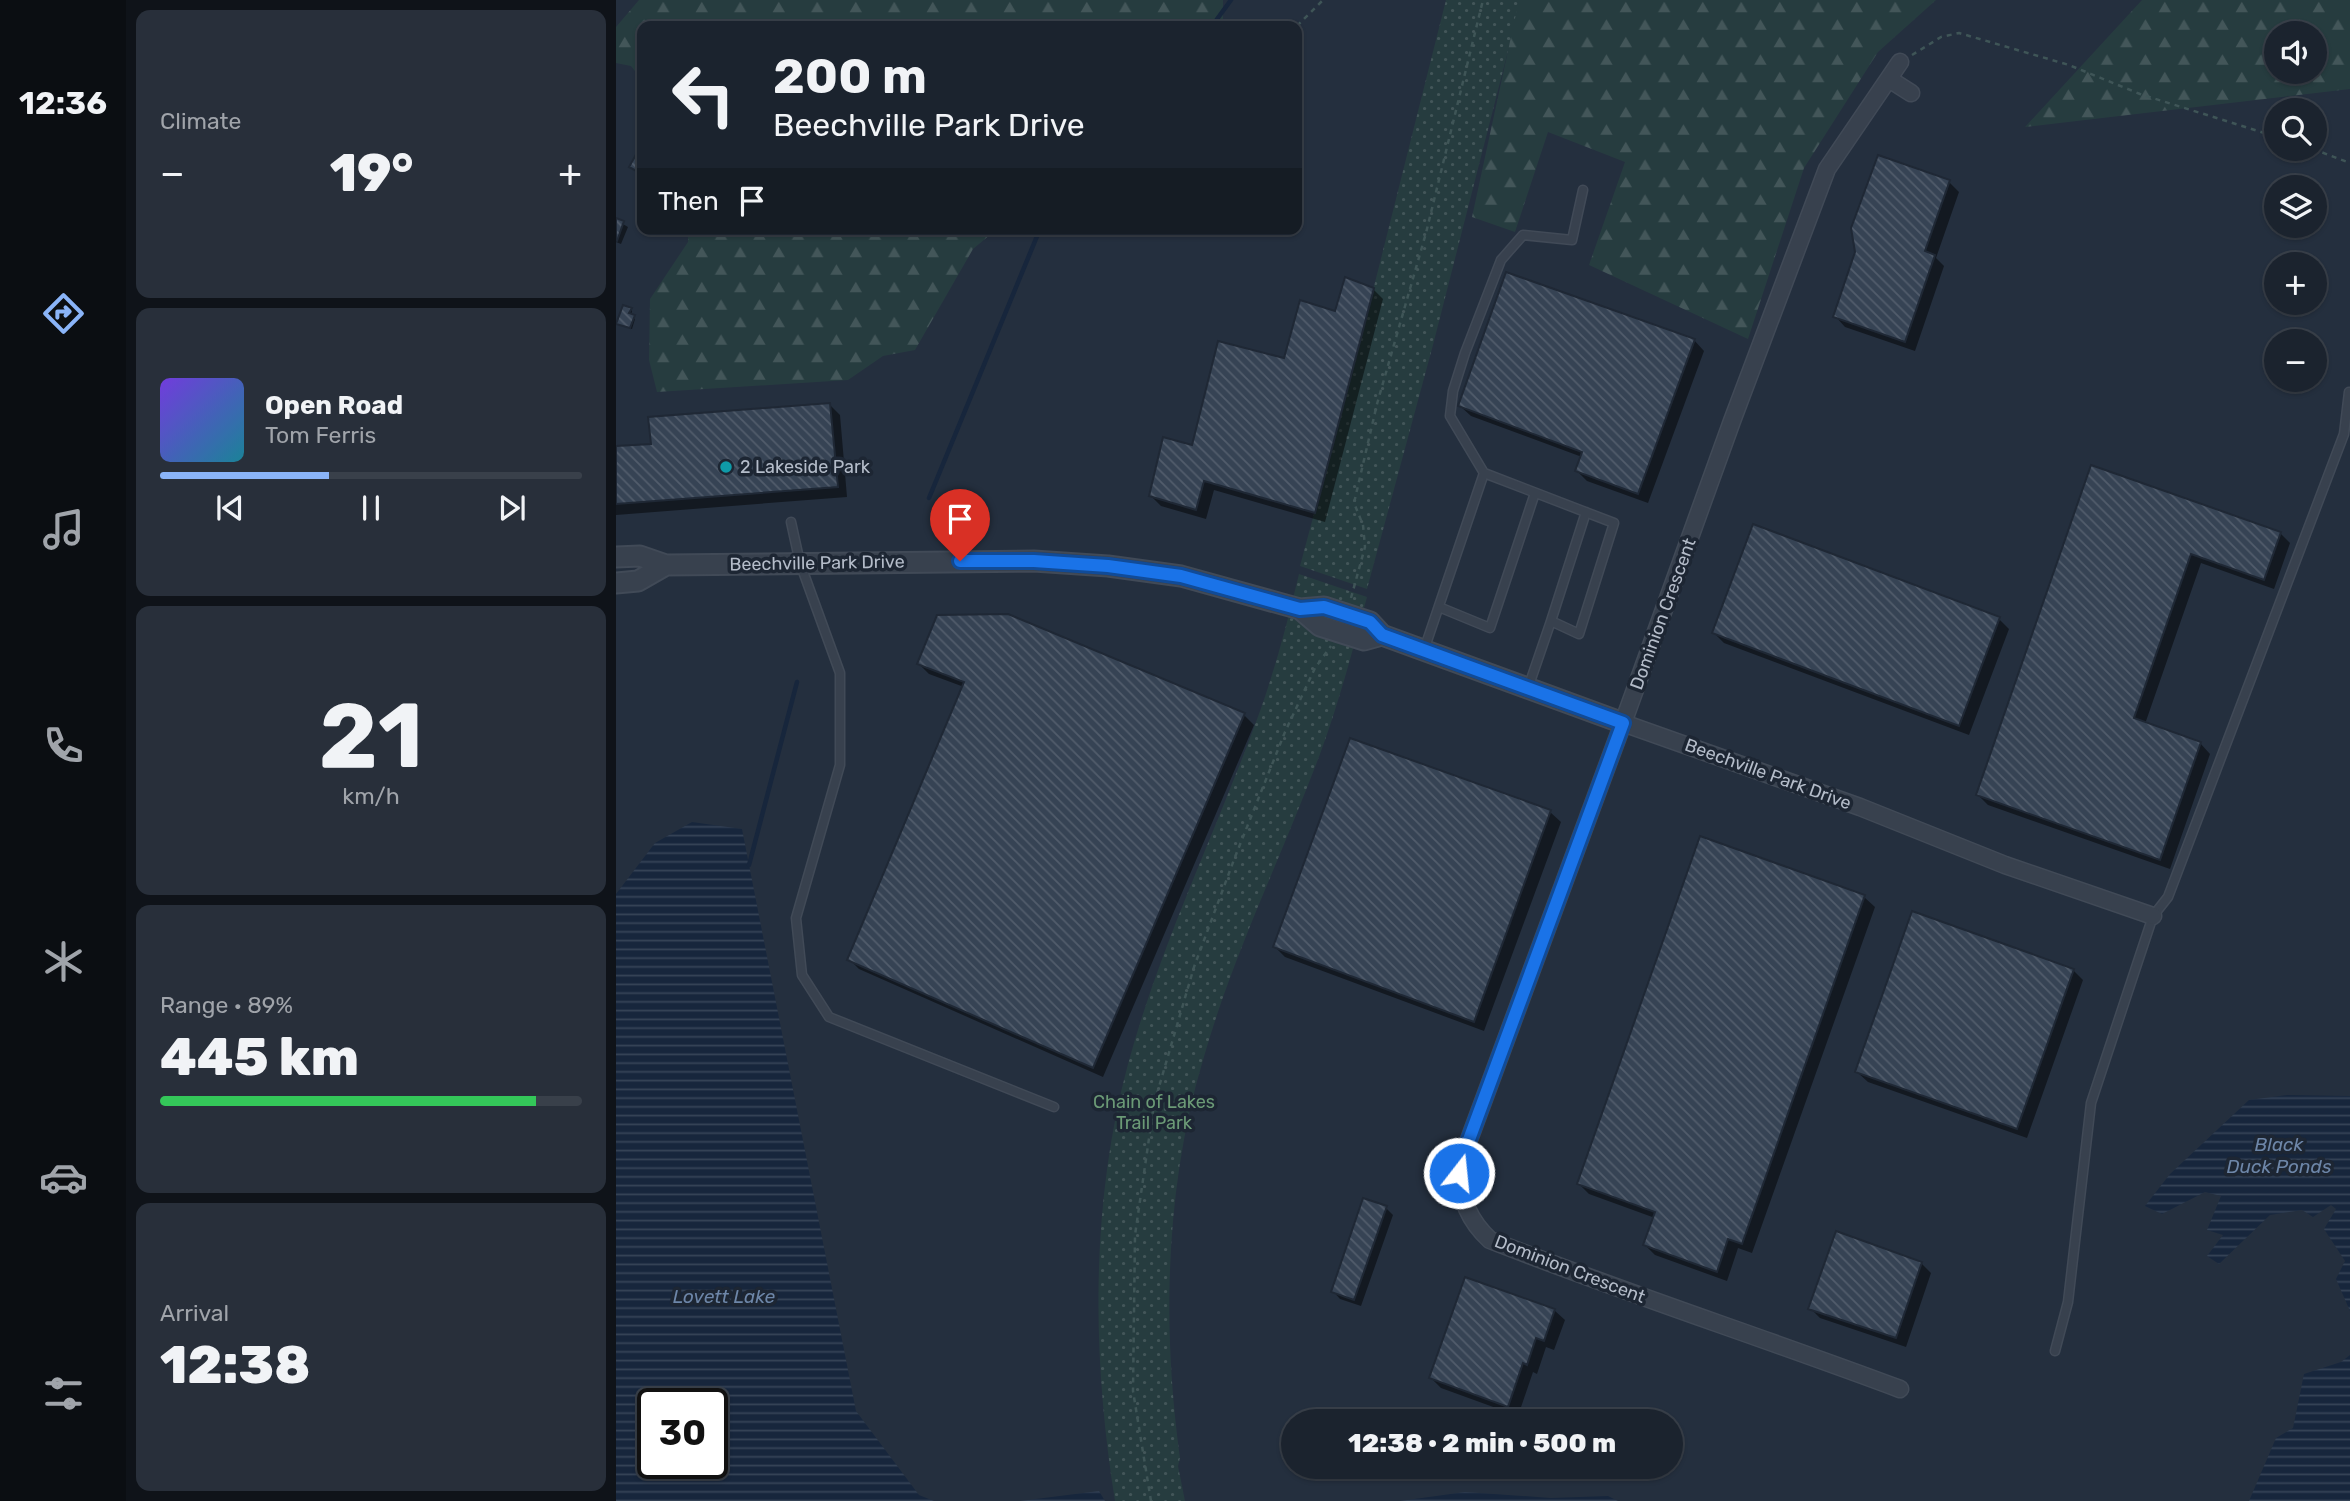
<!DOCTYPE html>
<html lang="en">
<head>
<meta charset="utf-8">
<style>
	:root { --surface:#1b232e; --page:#282f3a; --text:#f1f3f6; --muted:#a0a4aa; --line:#39404a; --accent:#8ab4f8 }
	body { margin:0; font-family:Rubik,sans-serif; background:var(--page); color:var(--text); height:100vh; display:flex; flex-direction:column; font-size:26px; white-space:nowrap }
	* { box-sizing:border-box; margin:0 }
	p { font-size:23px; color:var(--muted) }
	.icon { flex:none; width:38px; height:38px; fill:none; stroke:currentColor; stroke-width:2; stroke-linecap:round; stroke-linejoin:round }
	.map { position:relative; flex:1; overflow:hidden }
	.panel { display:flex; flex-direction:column; gap:10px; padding:10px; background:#0f1319; width:490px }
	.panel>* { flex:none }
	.banner { position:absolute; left:21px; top:21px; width:665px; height:214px; border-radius:14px; box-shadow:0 2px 5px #0004,0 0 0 2px var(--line); background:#1b232e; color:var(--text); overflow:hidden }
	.tools { position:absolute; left:1648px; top:21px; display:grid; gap:14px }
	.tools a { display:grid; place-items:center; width:63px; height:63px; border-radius:50%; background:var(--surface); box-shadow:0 2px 5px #0004,0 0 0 2px var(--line); font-size:35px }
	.speed { position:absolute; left:21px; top:1388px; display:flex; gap:14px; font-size:35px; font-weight:700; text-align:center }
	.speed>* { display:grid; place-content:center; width:91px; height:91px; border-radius:50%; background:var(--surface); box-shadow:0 2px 5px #0004,0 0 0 2px var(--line); line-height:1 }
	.speed .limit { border:4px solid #111; border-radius:10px; background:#fff; color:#111 }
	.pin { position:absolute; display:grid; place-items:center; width:60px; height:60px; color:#fff; margin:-72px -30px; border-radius:50% 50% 50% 0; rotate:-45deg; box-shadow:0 0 7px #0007 }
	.pin .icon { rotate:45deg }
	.me { position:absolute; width:77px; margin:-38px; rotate:16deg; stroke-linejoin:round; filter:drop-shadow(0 0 5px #0008) }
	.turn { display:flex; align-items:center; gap:24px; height:147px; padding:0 21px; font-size:32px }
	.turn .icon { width:91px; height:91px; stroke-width:2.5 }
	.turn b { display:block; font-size:49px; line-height:60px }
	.then { display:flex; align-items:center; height:66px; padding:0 21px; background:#0003; gap:14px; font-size:26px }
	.big { font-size:52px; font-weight:800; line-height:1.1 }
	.panel .tile { flex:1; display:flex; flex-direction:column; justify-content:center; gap:10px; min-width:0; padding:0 24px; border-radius:14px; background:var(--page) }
	.panel .dial { align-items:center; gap:0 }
	.dial b { font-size:91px; line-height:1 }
	.song { display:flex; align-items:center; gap:21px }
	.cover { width:84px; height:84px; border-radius:10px; background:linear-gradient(135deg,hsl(260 70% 55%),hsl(190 70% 35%)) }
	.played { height:7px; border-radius:4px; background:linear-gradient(90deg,var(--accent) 40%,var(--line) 40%) }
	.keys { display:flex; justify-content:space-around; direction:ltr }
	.heat { display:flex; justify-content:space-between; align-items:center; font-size:38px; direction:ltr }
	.charge { height:10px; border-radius:5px; background:linear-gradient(90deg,#34c759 89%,var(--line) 0) }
	.trip { position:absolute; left:665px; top:1409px; width:402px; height:70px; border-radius:35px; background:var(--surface); box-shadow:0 2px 5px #0004,0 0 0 2px var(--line); font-weight:800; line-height:70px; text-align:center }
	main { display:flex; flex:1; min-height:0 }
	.dock { display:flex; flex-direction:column; width:126px; justify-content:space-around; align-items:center; background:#0b0e12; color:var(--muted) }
	.dock .icon { width:49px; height:49px }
	.dock .on { color:var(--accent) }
	.dock b { font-size:32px; color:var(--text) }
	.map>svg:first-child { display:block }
	.grass { fill:url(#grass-dots) }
	.forest { fill:url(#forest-firs); fill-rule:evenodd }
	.water { fill:url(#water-rules); fill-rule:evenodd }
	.shadow { fill:#0007 }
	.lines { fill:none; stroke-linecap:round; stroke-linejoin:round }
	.stream { stroke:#17263c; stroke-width:4.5 }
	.building { fill:url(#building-back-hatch); stroke:#1f2835; stroke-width:2 }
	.service-casing { stroke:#414a57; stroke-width:11 }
	.minor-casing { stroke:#414a57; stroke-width:19 }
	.tertiary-casing { stroke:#414a57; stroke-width:23 }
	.path { stroke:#3f5557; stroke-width:2.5; stroke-dasharray:5 5; stroke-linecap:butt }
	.service { stroke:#38414e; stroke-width:8 }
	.minor { stroke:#38414e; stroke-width:16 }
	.tertiary { stroke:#38414e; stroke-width:19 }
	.route-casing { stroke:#114b97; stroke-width:18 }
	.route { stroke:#1a73e8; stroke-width:12 }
	.culture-dot { fill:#0f9aa8; stroke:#1d2633; stroke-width:2.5 }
	.labels { text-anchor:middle; stroke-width:7; stroke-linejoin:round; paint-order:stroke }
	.poi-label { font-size:18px; fill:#b4bcc9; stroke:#1d2633; text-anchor:start }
	.street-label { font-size:18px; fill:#b4bcc9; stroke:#1d2633 }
	.park-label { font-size:18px; fill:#6b9a76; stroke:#1d2633 }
	.water-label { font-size:19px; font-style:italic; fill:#6d86a8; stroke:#1d2633 }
</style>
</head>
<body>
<main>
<nav class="dock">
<b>12:36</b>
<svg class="icon on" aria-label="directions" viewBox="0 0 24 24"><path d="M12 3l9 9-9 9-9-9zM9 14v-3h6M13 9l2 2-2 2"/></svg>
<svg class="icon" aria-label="music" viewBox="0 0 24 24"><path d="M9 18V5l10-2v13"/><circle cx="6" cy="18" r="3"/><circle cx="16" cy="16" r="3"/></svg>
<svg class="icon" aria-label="phone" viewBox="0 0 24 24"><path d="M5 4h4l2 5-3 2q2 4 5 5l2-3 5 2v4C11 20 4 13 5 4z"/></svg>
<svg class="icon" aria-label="climate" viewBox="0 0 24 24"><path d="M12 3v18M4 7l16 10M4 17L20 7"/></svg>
<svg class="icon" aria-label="car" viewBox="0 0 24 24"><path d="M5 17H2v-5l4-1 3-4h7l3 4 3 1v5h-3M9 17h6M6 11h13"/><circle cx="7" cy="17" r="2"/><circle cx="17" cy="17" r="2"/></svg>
<svg class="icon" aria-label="filters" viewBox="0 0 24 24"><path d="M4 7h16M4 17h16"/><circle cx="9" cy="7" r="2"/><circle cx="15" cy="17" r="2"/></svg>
</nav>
<section class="panel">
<div class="tile"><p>Climate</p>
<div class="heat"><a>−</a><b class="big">19°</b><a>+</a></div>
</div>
<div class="tile">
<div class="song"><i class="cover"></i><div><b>Open Road</b><p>Tom Ferris</p></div></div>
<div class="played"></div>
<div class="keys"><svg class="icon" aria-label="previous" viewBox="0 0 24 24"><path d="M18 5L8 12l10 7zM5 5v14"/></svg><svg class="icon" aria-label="pause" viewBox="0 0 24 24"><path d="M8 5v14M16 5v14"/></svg><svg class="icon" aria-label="next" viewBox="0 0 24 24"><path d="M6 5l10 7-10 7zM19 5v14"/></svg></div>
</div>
<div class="tile dial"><b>21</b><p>km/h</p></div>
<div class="tile"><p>Range · 89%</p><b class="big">445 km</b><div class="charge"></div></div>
<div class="tile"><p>Arrival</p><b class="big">12:38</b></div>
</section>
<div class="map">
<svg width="1734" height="1501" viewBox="0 0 1734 1501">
	<defs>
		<pattern id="grass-dots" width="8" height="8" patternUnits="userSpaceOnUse" patternTransform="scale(1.75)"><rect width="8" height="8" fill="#263c3f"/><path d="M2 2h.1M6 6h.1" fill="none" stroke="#435659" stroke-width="1.8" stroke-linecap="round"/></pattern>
		<pattern id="forest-firs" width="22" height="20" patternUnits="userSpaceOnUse" patternTransform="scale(1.75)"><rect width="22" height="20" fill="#263c3f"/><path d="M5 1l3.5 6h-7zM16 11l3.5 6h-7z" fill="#435659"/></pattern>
		<pattern id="water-rules" width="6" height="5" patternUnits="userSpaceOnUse" patternTransform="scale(1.75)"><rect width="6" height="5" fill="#17263c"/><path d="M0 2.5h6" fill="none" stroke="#364457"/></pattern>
		<pattern id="building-back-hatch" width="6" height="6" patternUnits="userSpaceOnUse" patternTransform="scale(1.75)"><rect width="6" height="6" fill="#364354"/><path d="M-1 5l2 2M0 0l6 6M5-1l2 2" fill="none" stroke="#515c6b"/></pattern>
	</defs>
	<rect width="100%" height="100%" fill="#242f3e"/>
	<path class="grass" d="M830 0H905L817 345 751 589 684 566 742 350Z
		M683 574 751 597C737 649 723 703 704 754 666 856 617 954 587 1060 549 1188 546 1327 564 1458L562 1466 569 1501H499C476 1357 474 1206 512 1064 544 946 598 836 640 722 658 674 671 624 683 574Z"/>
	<path class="forest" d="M23 0H607V26H26V80L15 66 0 63V27Z
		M903 0H1320L1262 52 1188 168 1132 339 973 265 1009 162 932 132 899 232 856 217Z
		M1526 0H1734V89L1409 127ZM1661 33H1699V72H1661Z
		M72 229H381L357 249 299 350 267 356 232 380 41 392 33 360 34 299 72 242Z"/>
	<path class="water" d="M76 822 126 829 240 1411 303 1495 318 1501H0V894L39 843ZM37 1404H96V1463H37Z
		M1671 1095 1734 1096V1311L1720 1279 1729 1261 1708 1229 1720 1209 1715 1205 1697 1217 1686 1210 1654 1215 1603 1264 1591 1256 1607 1235 1591 1230 1605 1196 1589 1192 1546 1214 1529 1206 1554 1174 1633 1100Z
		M1734 1355V1501H1633L1660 1438 1677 1428 1688 1374 1725 1362Z
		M483 1491 489 1501H404Z
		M849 1492 935 1498 992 1496 1002 1501H784Z"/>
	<path class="shadow" d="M1333 182 1343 192 1320 258 1328 266 1299 351 1229 327 1219 316Z
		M0 220 12 227 5 244 0 242Z
		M757 289 767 299 709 522 598 490 590 519 545 506 535 496 577 447 669 360 721 313Z
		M15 309 16 311 15 316 19 319 16 329 4 325Z
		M1078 340 1088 351 1032 503 971 481 961 471 966 457 855 416 844 406Z
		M214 405 224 415 231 497 0 515V448L37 445Z
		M1476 467 1664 533 1674 543 1658 589 1585 563 1529 724 1584 743 1594 754 1554 869 1372 805 1362 795Z
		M1383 619 1393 629 1353 735 1108 643 1098 633Z
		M303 664 628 715 638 725 487 1077 243 969 233 959 348 687 313 674Z
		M735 740 934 812 945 822 868 1031 669 957 659 947Z
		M1086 838 1248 897 1259 907 1136 1253 1122 1248 1111 1281 1039 1255 1029 1245 1039 1218 973 1194 963 1184Z
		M1457 970 1467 980 1411 1138 1252 1082 1241 1072Z
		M770 1208 777 1215 745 1306 724 1299 717 1291Z
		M1305 1263 1315 1273 1290 1347 1204 1318 1194 1308Z
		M938 1310 949 1320 938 1350 930 1347 921 1374 917 1372 902 1416 825 1388 815 1378Z"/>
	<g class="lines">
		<path class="stream" d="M596 26 615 0
			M313 498 424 229
			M133 865 181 682"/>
	</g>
	<path class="building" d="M22 151 26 154V174L13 167Z
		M1262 155 1334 180 1309 251 1319 255 1289 342 1217 317 1239 252 1235 228Z
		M0 218 8 221 1 241 0 240Z
		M890 272 1079 339 1022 494 959 471 966 452 842 406Z
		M729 277 758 288 699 513 588 481 580 510 533 496 547 437 576 445 602 341 668 358 684 300 719 311Z
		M7 305 16 308 13 313 19 315 14 328 0 324Z
		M214 403 222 487 0 504V446L35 444 32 417Z
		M1475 465 1665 532 1648 580 1575 554 1518 718 1585 742 1544 860 1360 795Z
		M1137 524 1384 617 1343 726 1096 633Z
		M392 614 629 713 477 1068 231 960 348 682 301 664 321 615Z
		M734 738 935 810 858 1022 657 947Z
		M1084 836 1249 895 1126 1244 1112 1239 1101 1272 1027 1245 1039 1212 961 1184Z
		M1296 911 1458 969 1401 1129 1239 1072Z
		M747 1198 771 1206 738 1300 715 1292Z
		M1220 1231 1306 1262 1280 1338 1192 1309Z
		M849 1277 939 1309 928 1341 920 1338 911 1365 907 1363 892 1407 813 1378Z"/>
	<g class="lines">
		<g class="service-casing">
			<path id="service" d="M868 473 834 416 837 391 849 353 885 260 907 235 956 240 967 190
				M175 522 184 563 224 673V765L180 918 186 975 213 1017 438 1107
				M823 607 874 628 919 493
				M935 621 970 512
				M808 650 868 473 998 523 963 634 935 621 912 688
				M1439 1351 1452 1302 1475 1103 1537 916 1552 897 1728 434 1733 392"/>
		</g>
		<g class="minor-casing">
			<path id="minor" d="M1273 79 1295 93
				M1007 723 1244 807 1389 865 1537 916
				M1284 1389C1148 1338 1009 1293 874 1240 852 1220 842 1194 844 1164L1007 723 1116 421 1211 169 1284 62"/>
		</g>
		<g class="tertiary-casing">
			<path id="tertiary" d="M0 557 24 556 50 565 418 561 492 566 565 576 684 609 708 607 754 622 766 635 1007 723
				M0 583 22 581 50 565
				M684 609 704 626 748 640 766 635"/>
		</g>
		<path class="path" d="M681 26 707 0
			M1296 55 1325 37 1343 33 1453 65 1524 94 1661 137
			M1697 149 1734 163
			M735 598 749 547 747 525 738 503 761 404 810 233 867 0
			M535 1501 517 1391 519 1235 538 1104 578 967 619 857 669 732 699 668 715 646"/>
		<use href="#service" class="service"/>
		<use href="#minor" class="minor"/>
		<use href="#tertiary" class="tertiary"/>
	</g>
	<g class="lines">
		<g class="route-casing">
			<path id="route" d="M344 561H418L492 566 565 576 684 609 708 607 754 622 766 635 1007 723 844 1164 843 1173"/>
		</g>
		<use href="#route" class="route"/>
	</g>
	<circle class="culture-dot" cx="110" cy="467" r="7"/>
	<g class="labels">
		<g class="poi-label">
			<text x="124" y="473">2 Lakeside Park</text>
		</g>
		<g class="street-label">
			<text transform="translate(201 563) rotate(-1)" y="6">Beechville Park Drive</text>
			<text transform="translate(1047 614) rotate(-70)" y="6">Dominion Crescent</text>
			<text transform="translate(1152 774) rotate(20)" y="6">Beechville Park Drive</text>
			<text transform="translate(954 1269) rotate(21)" y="6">Dominion Crescent</text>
		</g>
		<g class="park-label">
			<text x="538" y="1108">Chain of Lakes<tspan x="538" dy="21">Trail Park</tspan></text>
		</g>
		<g class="water-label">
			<text x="1663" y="1151">Black<tspan x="1663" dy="22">Duck Ponds</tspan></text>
			<text x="108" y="1303">Lovett Lake</text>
		</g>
	</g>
</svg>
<div class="tools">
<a><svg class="icon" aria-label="sound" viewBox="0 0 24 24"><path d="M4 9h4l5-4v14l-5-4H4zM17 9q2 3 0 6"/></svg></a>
<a><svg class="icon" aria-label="search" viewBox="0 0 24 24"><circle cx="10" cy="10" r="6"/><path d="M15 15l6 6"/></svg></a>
<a><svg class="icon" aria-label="layers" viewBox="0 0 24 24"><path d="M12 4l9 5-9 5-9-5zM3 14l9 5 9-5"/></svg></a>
<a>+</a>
<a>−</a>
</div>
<div class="speed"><div class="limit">30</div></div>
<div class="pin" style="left:344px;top:561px;background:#d93025"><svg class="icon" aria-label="arrive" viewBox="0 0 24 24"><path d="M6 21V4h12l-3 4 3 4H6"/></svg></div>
<svg class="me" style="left:843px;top:1173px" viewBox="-20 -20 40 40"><circle r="17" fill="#1a73e8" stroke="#fff" stroke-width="3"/><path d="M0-11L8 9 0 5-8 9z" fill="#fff"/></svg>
<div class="trip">12:38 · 2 min · 500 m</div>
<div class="banner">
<div class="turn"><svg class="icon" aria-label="left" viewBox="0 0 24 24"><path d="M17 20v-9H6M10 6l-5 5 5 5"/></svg><div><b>200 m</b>Beechville Park Drive</div></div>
<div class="then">Then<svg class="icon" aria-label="arrive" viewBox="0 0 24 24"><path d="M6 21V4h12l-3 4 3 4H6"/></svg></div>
</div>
</div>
</main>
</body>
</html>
